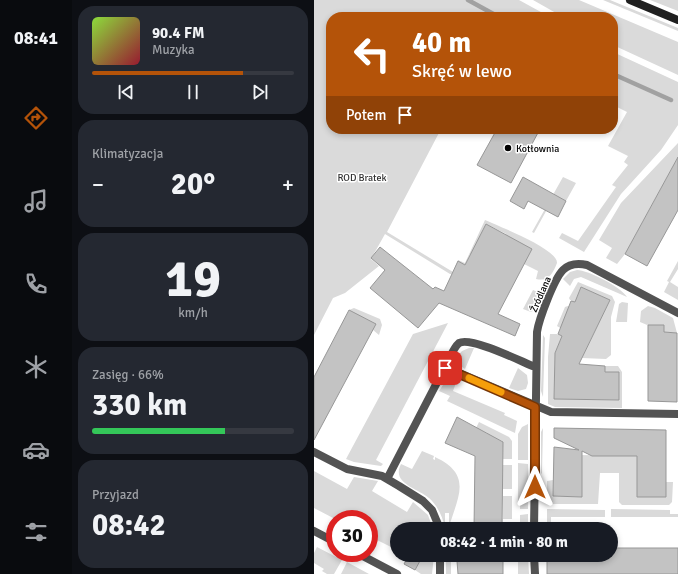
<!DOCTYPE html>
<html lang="pl">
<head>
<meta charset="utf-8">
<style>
	:root { --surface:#171b24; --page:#242831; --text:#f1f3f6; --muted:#9ea1a6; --line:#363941; --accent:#b45309 }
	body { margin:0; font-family:Signika,sans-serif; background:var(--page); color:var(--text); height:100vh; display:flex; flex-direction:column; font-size:15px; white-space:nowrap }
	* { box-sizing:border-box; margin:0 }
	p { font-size:13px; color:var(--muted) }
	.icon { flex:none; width:22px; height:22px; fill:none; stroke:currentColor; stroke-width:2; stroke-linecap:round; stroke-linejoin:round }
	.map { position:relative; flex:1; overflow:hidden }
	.drawer { display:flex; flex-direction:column; gap:6px; padding:6px; background:#0d0f14; width:242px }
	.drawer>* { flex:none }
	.hud { position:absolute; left:12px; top:12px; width:292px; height:122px; border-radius:16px; box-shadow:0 2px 6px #0003; background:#b45309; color:#fff; overflow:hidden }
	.speed { position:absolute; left:12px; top:510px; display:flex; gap:8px; font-size:20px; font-weight:700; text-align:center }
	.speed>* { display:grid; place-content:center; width:52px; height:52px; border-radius:50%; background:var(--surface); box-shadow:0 2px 6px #0003; line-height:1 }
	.speed .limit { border:6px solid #d22; background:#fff; color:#111 }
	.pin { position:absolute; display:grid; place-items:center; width:34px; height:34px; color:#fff; margin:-17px; border-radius:8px; box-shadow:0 2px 6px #0006 }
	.me { position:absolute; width:44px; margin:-22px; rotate:0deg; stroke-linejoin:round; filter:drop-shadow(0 0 3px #0008) }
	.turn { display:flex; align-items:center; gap:14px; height:84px; padding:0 20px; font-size:18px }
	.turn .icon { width:52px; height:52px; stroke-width:2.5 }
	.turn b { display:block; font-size:28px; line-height:34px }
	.then { display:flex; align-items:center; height:38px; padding:0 20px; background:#0003; gap:8px; font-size:15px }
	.big { font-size:30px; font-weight:700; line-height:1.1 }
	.drawer .card { flex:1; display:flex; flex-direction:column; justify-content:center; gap:6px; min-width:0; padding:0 14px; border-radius:16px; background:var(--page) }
	.drawer .dial { align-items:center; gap:0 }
	.dial b { font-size:52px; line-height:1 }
	.song { display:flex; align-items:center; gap:12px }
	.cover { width:48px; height:48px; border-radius:6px; background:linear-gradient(135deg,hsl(90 70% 55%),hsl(350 70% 35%)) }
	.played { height:4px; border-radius:2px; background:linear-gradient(90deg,var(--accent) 75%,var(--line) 75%) }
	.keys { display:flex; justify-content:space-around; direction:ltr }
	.heat { display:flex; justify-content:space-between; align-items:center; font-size:22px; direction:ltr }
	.charge { height:6px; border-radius:3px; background:linear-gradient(90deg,#34c759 66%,var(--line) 0) }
	.trip { position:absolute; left:76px; top:522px; width:228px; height:40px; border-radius:20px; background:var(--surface); box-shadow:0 2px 6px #0003; font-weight:700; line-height:40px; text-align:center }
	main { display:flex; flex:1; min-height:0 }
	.menu { display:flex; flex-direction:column; width:72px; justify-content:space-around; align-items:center; background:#090b0e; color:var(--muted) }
	.menu .icon { width:28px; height:28px }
	.menu .current { color:var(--accent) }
	.menu b { font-size:18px; color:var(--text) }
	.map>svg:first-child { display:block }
	.green { fill:#dadada }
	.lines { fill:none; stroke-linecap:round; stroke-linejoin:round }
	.stream { stroke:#a1a1a1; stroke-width:4.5 }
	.building { fill:#c3c3c3; stroke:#979797 }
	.street { stroke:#535353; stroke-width:8 }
	.secondary { stroke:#202020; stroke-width:8 }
	.route-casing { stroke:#753606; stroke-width:10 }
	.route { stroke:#b45309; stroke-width:7 }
	.slow { stroke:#f59e0b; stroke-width:7 }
	.poi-dot { fill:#000; stroke:#fff; stroke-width:1.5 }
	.labels { text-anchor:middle; stroke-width:3; stroke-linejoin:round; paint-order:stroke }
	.poi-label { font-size:10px; fill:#000; stroke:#fff; text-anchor:start }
	.park-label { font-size:10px; fill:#313131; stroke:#fff }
	.street-label { font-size:10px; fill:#000; stroke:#fff }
</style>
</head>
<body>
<main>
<nav class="menu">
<b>08:41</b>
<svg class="icon current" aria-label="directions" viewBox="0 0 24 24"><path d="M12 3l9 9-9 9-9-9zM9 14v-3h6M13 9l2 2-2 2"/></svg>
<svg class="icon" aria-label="music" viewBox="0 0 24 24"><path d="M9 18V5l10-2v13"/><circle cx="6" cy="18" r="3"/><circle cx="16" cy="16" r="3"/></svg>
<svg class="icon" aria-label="phone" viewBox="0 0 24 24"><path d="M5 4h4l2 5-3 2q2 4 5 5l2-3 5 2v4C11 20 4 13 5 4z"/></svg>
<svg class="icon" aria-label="climate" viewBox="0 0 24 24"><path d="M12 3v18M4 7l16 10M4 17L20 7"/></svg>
<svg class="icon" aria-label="car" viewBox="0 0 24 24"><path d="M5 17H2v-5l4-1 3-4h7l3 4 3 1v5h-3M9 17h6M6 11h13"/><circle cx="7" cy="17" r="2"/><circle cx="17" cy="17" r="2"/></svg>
<svg class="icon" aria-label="filters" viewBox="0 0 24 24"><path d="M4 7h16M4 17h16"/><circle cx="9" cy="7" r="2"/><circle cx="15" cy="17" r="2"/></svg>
</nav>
<section class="drawer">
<div class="card">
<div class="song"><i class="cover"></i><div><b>90.4 FM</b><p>Muzyka</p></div></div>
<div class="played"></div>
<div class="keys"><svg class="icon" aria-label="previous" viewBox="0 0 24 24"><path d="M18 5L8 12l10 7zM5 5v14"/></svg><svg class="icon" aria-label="pause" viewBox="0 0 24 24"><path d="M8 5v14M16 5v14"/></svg><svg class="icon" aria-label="next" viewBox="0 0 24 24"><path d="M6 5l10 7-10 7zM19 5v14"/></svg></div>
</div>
<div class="card"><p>Klimatyzacja</p>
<div class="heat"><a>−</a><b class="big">20°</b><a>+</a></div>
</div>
<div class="card dial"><b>19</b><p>km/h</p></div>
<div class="card"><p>Zasięg · 66%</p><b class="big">330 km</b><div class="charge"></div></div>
<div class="card"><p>Przyjazd</p><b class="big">08:42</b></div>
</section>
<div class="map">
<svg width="364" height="574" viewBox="0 0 364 574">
	<rect width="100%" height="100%" fill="#fff"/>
	<path class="green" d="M0 0H205L236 17H17V129H127L73 232 139 272 144 260 151 263 171 220C184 226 244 249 243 263 239 273 235 282 222 279L224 271 210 264 192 236V234L172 224 160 255 156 254 151 265 144 261 138 274H136L71 234 57 259 65 266 31 293 19 298 0 335Z
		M219 0H265L364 42V75L299 45V17H249Z
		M289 0H296L364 28V31Z
		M336 0H364V11Z
		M299 52 364 82V125L347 150 307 194 270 252 245 238 248 233 264 241 302 187 298 185 314 165 310 162 314 156 294 146 313 112 299 105Z
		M364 143V157L311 254 303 264 292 258 298 248 285 240 307 203Z
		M249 177 262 183 252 201 241 195 220 233 218 232Z
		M364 261V269L356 282 364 287V300L350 292 355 282 353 281Z
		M263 270C274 270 307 287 313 297L267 277 260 279 256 286 249 279 256 272Z
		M264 282 298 296 301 302 297 317V355L292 359 268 358 296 300 267 287 261 302 256 300 255 298Z
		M219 290 226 293 227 299 222 309 217 312 209 309Z
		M308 302 314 303 313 322H302L305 304Z
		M254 306 260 309 251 331 243 326 251 307Z
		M334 306 341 308 359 318 363 333 350 332 326 322 327 311Z
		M40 308 66 319 68 325 65 335 35 310Z
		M134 323 62 460 69 464 67 466 40 462 32 459 99 334Z
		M236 334H243L248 336 241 353 240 399 305 400V372H291V366H304L308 372V408L241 407 234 404V357Z
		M229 335 231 338 229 397 227 391Z
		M155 348H160L151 369 145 365 144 356 148 351Z
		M204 368 213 375 214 383 212 389 204 391 195 388Z
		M135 379 143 380 139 391 191 413 190 415 203 421 201 433 133 401 136 396 125 391 131 382Z
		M165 422 195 437 198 441V459H189L188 441 172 435 173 433 162 428Z
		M214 424V460H204V434L208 427Z
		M229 428 228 473 227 474V432Z
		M108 451 120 456 119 459 121 460V457C159 475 144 496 135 527V513H131V528C129 517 123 505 115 498 103 488 77 483 87 464L98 469Z
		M265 455 327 456 323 467V496L351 497 352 482H359L358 502 355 505H308L305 502V473H286L284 504H233V481L239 480V496L268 497Z
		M204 463 214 464V509H206V501H204Z
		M189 465H198V489H189Z
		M0 471 33 489 40 477 64 481 58 491 93 512 99 502 114 515 119 529H83V550L55 536V519H21L0 508Z
		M189 496H198V519H189Z
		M233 509 291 510V517H237V528H233Z
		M297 509 356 510V514H364V517H297Z
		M214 514V529H204V524H206V515Z
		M3 547 28 560 20 574H13L8 571 10 569 0 563V553Z
		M100 555H120L118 574H107L101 570 107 559Z
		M204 555H214L215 574H204Z
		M132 558H137V574H132Z
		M33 562 55 574H27Z"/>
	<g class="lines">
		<path class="stream" d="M154 0 185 17
			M299 74 357 100"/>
	</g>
	<path class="building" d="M183 129H226L197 183 163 165Z
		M364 157V210L333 266 311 254Z
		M209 177 252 201 244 217 214 201 210 209 196 201Z
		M172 224 218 249 184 314 206 324 201 336 125 303 104 328 56 288 71 270 57 258 66 247 119 289 121 287 130 291 144 261 151 265Z
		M267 287 296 300 265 364 291 366V372H305V400L240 399 241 353 248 336 244 334 257 301 261 302Z
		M35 310 62 324 0 440V377Z
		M334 325H350V332L363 333V402L334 401Z
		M143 417 189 442 188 529H160L161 456 131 443Z
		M240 428 352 430V497H323V456H278L268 451V497L239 496 240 447 265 450 240 438Z
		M297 548H364V574H233V555H297Z
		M95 555H100L107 559 101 570 90 564Z
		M160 555H189V574H144L143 561H160Z"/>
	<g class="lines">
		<path class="street" d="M131 367C135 360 139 348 145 343 157 336 208 362 221 367
			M0 452 33 469 68 476 85 486 109 501 118 510 126 529
			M73 479 131 367 237 412 364 414
			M220 529 223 332C225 319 240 279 249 270 255 264 264 263 273 265L364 313
			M0 531 21 542
			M43 553 83 574
			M220 555 221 574
			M126 574V555"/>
		<path class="secondary" d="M316 0 364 20"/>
	</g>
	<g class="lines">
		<g class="route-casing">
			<path id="route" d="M131 368 221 407V487"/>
		</g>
		<use href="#route" class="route"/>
		<path class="slow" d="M155 378 187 392"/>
	</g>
	<circle class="poi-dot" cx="194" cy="148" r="4"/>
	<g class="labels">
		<g class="poi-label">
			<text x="202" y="152">Kotłownia</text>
		</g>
		<g class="park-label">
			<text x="48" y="181">ROD Bratek</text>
		</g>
		<g class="street-label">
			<text transform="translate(226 294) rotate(-66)" y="4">Źródlana</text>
		</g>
	</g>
</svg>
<div class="speed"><div class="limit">30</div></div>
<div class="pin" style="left:131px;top:368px;background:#d93025"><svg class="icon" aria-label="arrive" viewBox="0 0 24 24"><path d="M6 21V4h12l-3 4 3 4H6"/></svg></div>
<svg class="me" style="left:221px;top:487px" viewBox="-20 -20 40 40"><path d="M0-17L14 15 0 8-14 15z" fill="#b45309" stroke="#fff" stroke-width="4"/></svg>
<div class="trip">08:42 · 1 min · 80 m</div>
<div class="hud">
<div class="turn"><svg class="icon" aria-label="left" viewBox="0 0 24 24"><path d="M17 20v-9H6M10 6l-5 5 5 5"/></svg><div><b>40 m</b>Skręć w lewo</div></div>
<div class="then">Potem<svg class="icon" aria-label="arrive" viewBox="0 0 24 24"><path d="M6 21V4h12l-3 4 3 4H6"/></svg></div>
</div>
</div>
</main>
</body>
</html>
